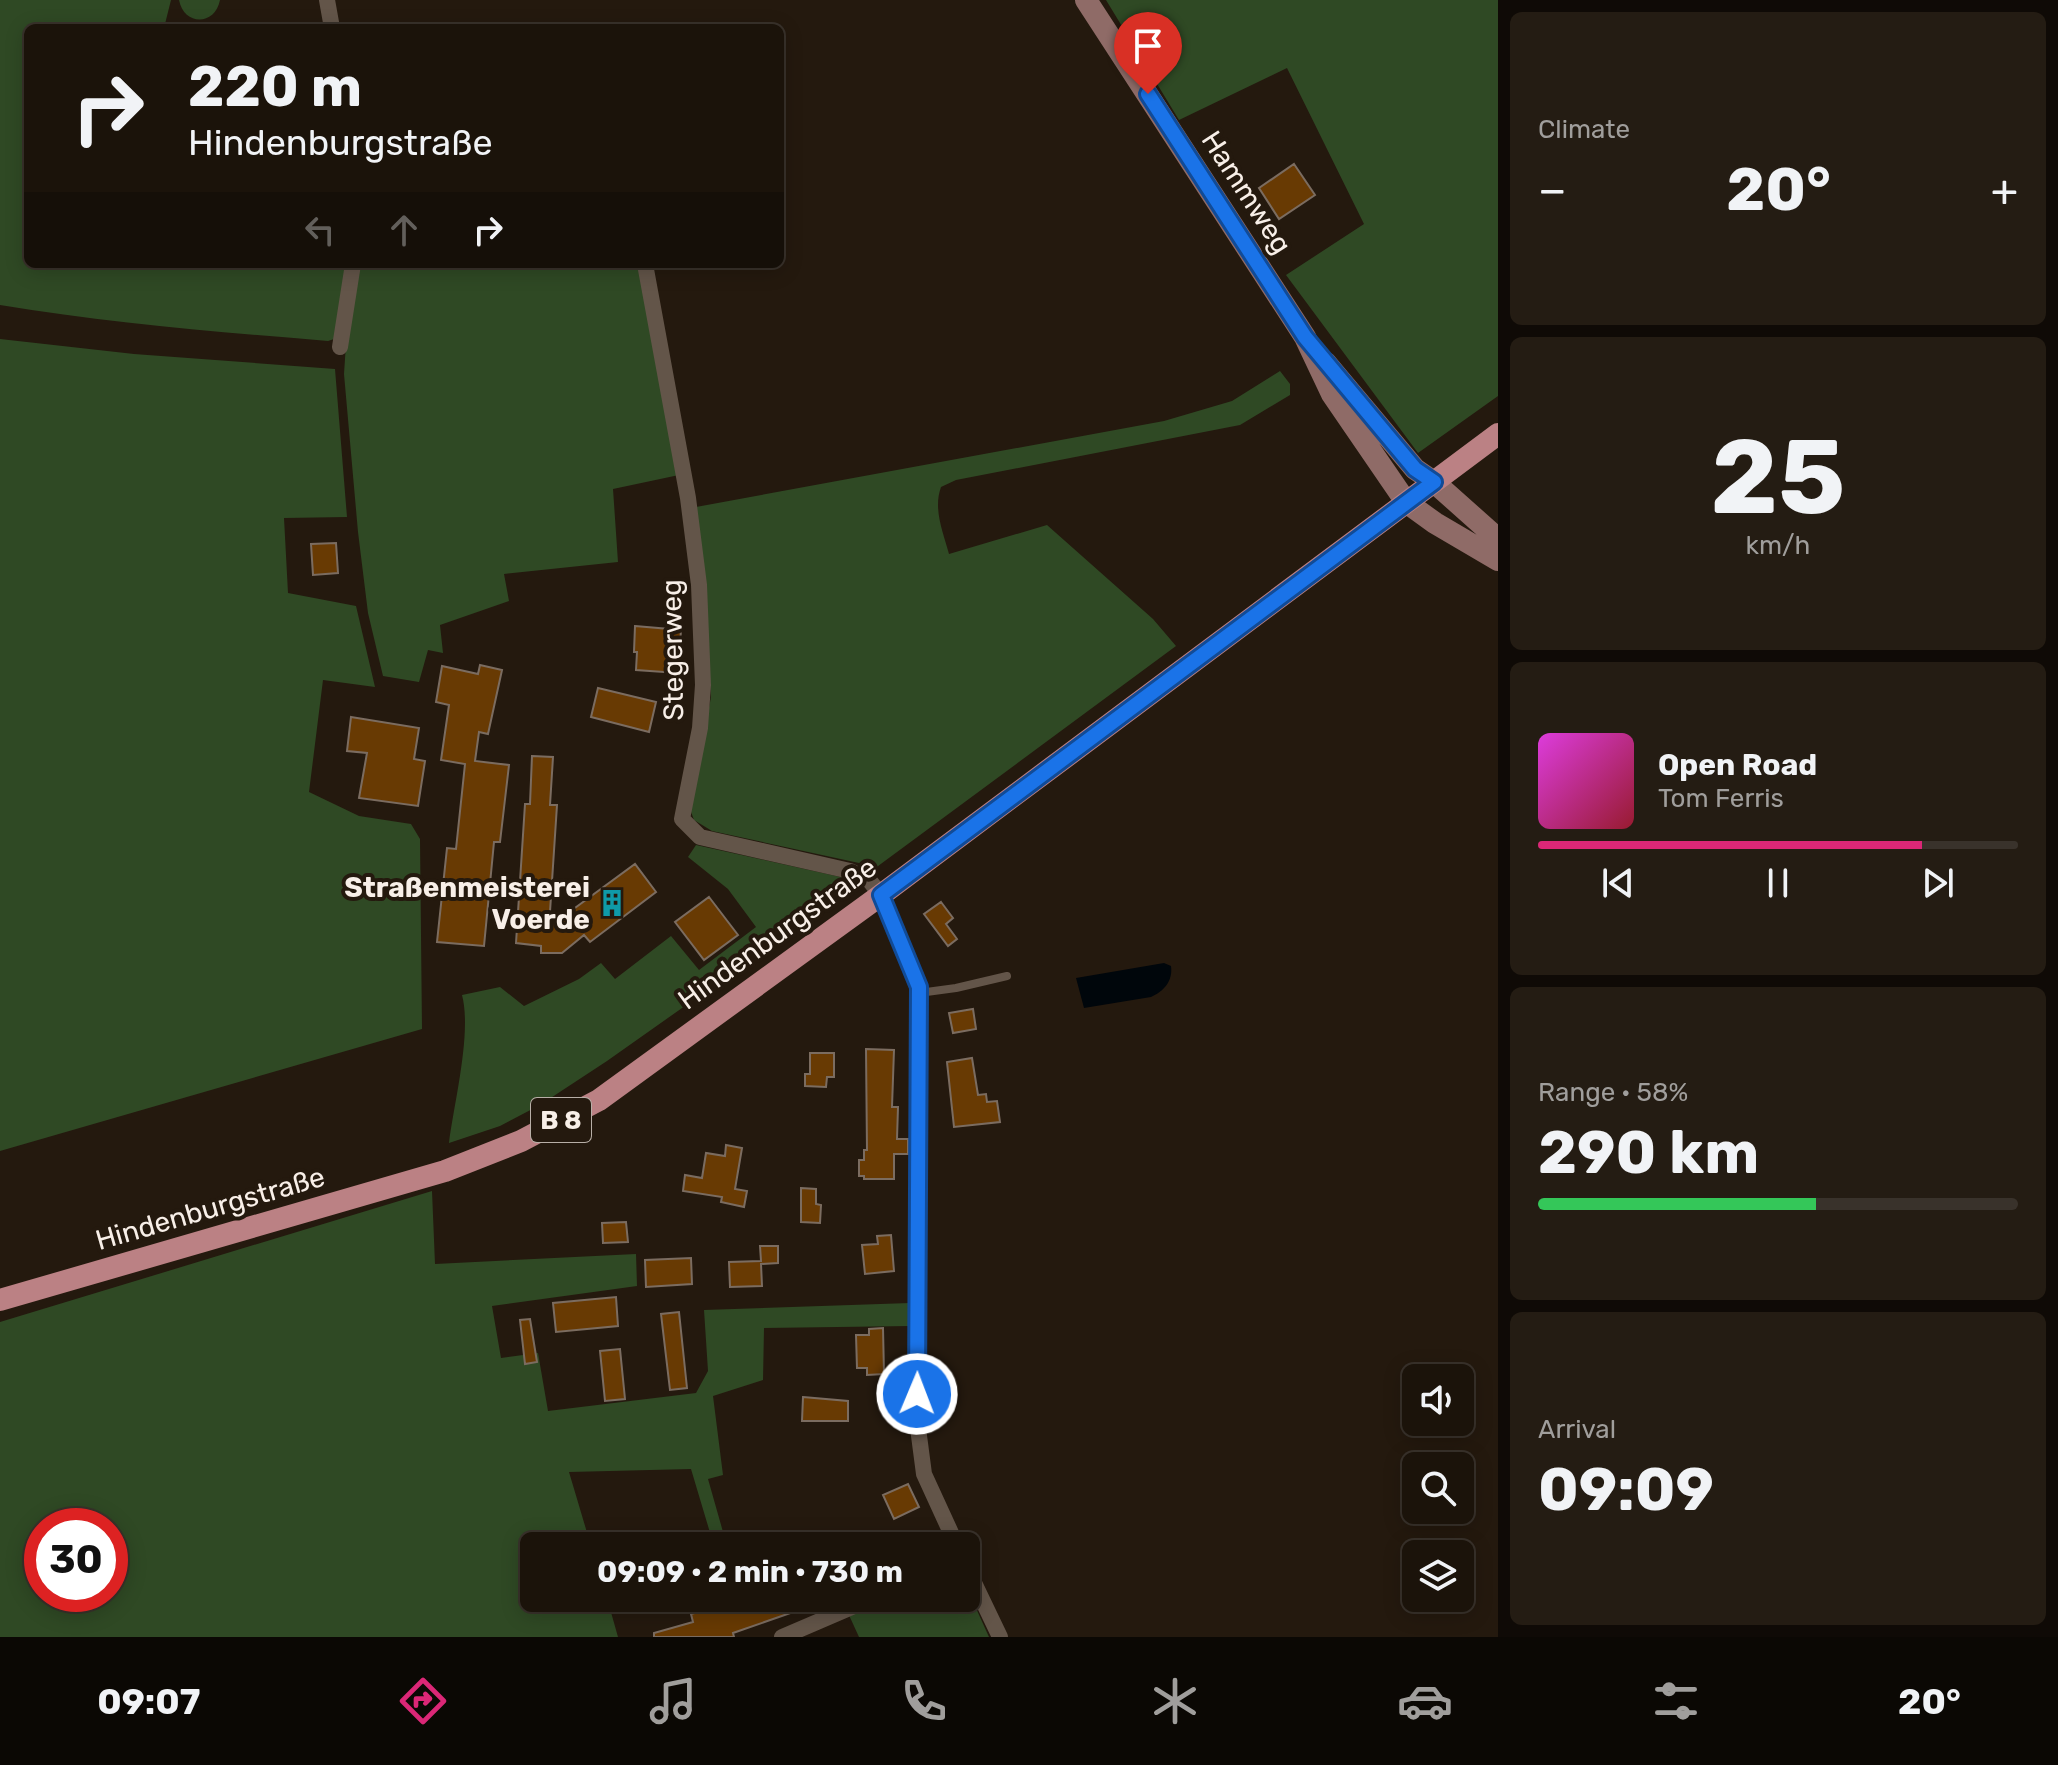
<!DOCTYPE html>
<html lang="en">
<head>
<meta charset="utf-8">
<style>
	:root { --surface:#1b130a; --page:#241c13; --text:#f1f3f6; --muted:#a09e9c; --line:#39322b; --accent:#db2777 }
	body { margin:0; font-family:Rubik,sans-serif; background:var(--page); color:var(--text); height:100vh; display:flex; flex-direction:column; font-size:30px; white-space:nowrap }
	* { box-sizing:border-box; margin:0 }
	p { font-size:26px; color:var(--muted) }
	.icon { flex:none; width:44px; height:44px; fill:none; stroke:currentColor; stroke-width:2; stroke-linecap:round; stroke-linejoin:round }
	.map { position:relative; flex:1; overflow:hidden }
	.drawer { display:flex; flex-direction:column; gap:12px; padding:12px; background:#0f0a06; width:560px }
	.drawer>* { flex:none }
	.banner { position:absolute; left:24px; top:24px; width:760px; height:244px; border-radius:12px; box-shadow:0 4px 20px #0003,0 0 0 2px var(--line); background:#1b130a; color:var(--text); overflow:hidden }
	.buttons { position:absolute; left:1402px; top:1364px; display:grid; gap:16px }
	.buttons a { display:grid; place-items:center; width:72px; height:72px; border-radius:12px; background:var(--surface); box-shadow:0 4px 20px #0003,0 0 0 2px var(--line); font-size:40px }
	.speed { position:absolute; left:24px; top:1508px; display:flex; gap:16px; font-size:40px; font-weight:700; text-align:center }
	.speed>* { display:grid; place-content:center; width:104px; height:104px; border-radius:50%; background:var(--surface); box-shadow:0 4px 20px #0003,0 0 0 2px var(--line); line-height:1 }
	.speed .limit { border:12px solid #d22; background:#fff; color:#111 }
	.pin { position:absolute; display:grid; place-items:center; width:68px; height:68px; color:#fff; margin:-82px -34px; border-radius:50% 50% 50% 0; rotate:-45deg; box-shadow:0 0 8px #0007 }
	.pin .icon { rotate:45deg }
	.me { position:absolute; width:88px; margin:-44px; rotate:1deg; stroke-linejoin:round; filter:drop-shadow(0 0 6px #0008) }
	.turn { display:flex; align-items:center; gap:28px; height:168px; padding:0 32px; font-size:36px }
	.turn .icon { width:104px; height:104px; stroke-width:2.5 }
	.turn b { display:block; font-size:56px; line-height:68px }
	.lanes { display:flex; align-items:center; height:76px; padding:0 32px; background:#0003; justify-content:center; gap:40px; direction:ltr }
	.lanes .off { opacity:.35 }
	.big { font-size:60px; font-weight:700; line-height:1.1 }
	.drawer .card { flex:1; display:flex; flex-direction:column; justify-content:center; gap:12px; min-width:0; padding:0 28px; border-radius:12px; background:var(--page) }
	.drawer .dial { align-items:center; gap:0 }
	.dial b { font-size:104px; line-height:1 }
	.song { display:flex; align-items:center; gap:24px }
	.cover { width:96px; height:96px; border-radius:12px; background:linear-gradient(135deg,hsl(300 70% 55%),hsl(350 70% 35%)) }
	.played { height:8px; border-radius:4px; background:linear-gradient(90deg,var(--accent) 80%,var(--line) 80%) }
	.keys { display:flex; justify-content:space-around; direction:ltr }
	.heat { display:flex; justify-content:space-between; align-items:center; font-size:44px; direction:ltr }
	.charge { height:12px; border-radius:6px; background:linear-gradient(90deg,#34c759 58%,var(--line) 0) }
	.trip { position:absolute; left:520px; top:1532px; width:460px; height:80px; border-radius:12px; background:var(--surface); box-shadow:0 4px 20px #0003,0 0 0 2px var(--line); font-weight:700; line-height:80px; text-align:center }
	.tabs { display:flex; height:128px; justify-content:space-around; align-items:center; background:#0b0804; color:var(--muted) }
	.tabs .icon { width:56px; height:56px }
	.tabs .current { color:var(--accent) }
	.tabs b { font-size:36px; color:var(--text) }
	main { display:flex; flex:1; min-height:0 }
	.map>svg:first-child { display:block }
	.green { fill:#2f4924; fill-rule:evenodd }
	.water { fill:#00060b }
	.building { fill:#683a03; stroke:#7b6c60; stroke-width:2 }
	.lines { fill:none; stroke-linecap:round; stroke-linejoin:round }
	.service { stroke:#635549; stroke-width:8 }
	.minor { stroke:#635549; stroke-width:16 }
	.secondary { stroke:#8f6b67; stroke-width:22 }
	.primary { stroke:#bb8184; stroke-width:22 }
	.route-casing { stroke:#114b97; stroke-width:20 }
	.route { stroke:#1a73e8; stroke-width:14 }
	.labels { text-anchor:middle; stroke-width:8; stroke-linejoin:round; paint-order:stroke }
	.shield { fill:#24190e; stroke:#b8afa7; stroke-width:2 }
	.shield-label { font-size:26px; font-weight:bold; fill:#f8efe8 }
	.street-label { font-size:28px; fill:#f8efe8; stroke:#24190e }
	.poi-label { font-size:28px; font-weight:bold; fill:#f8efe8; stroke:#24190e; text-anchor:end }
</style>
</head>
<body>
<main>
<div class="map">
<svg width="1498" height="1637" viewBox="0 0 1498 1637">
	<rect width="100%" height="100%" fill="#24190e"/>
	<path class="green" d="M0 0H171L164 28H28V264H348L334 339 328 341C218 332 108 323 0 305Z
		M179 0H220C215 26 184 26 179 0Z
		M1106 0H1498V396L1418 453 1286 275 1364 224 1287 68 1179 120Z
		M359 264H638L679 475 613 489 618 562 504 574 509 601 440 625 443 653 428 650 419 682 383 676 368 613 358 532 344 374 348 313Z
		M0 339 134 354 335 369 347 517 284 518 288 593 356 606 375 687 323 680 309 792 359 816 411 824 420 839 422 1029 0 1151Z
		M1280 371 1290 384V395L1240 425 956 480 941 487C933 509 943 532 949 554L1047 525 1153 619 1176 646 874 869 859 863 712 831 694 820 690 809 711 697 703 569 696 507 1164 421 1232 401Z
		M696 845 845 878 851 881 852 888 607 1061 540 1105 500 1126 449 1143C454 1103 472 1033 462 995L500 987 524 1006 579 979 601 963 615 979 671 936 699 970 756 927 728 889 688 857Z
		M432 1191 435 1264 636 1254 637 1286 492 1306 501 1358 538 1353 548 1411 696 1393 708 1371 704 1310 910 1303 911 1326 764 1328 763 1380 713 1396 723 1475 708 1479 727 1546H714L691 1469 569 1472 591 1546H534V1598H607L618 1637H0V1322ZM42 1526H110V1594H42Z
		M966 1586 989 1637H859L848 1613 884 1598H966Z"/>
	<path class="water" d="M1164 963 1171 966C1173 981 1164 991 1151 997L1084 1008 1076 978Z"/>
	<path class="building" d="M1294 164 1315 195 1279 219 1259 188Z
		M336 543 338 573 313 575 311 544Z
		M635 626 681 630 678 673 636 670 637 652H634Z
		M480 665 502 670 488 734 479 732 475 761 509 765 500 842H494L484 946 437 942 447 848 456 849 465 764 441 760 449 705 436 702 442 666 478 674Z
		M598 688 656 702 649 732 591 717Z
		M351 717 419 728 414 759 425 761 418 806 359 798 367 753 347 751Z
		M532 756 553 757 550 805H557L549 927 635 864 656 892 590 942 584 935 562 953H541V946L516 943 525 804H530Z
		M709 897 738 935 704 960 675 922Z
		M941 902 953 918 946 924 957 939 948 946 924 914Z
		M973 1009 976 1029 953 1033 949 1013Z
		M866 1049 894 1050 892 1107H898L897 1139H908V1154H894V1179H864V1176H859V1160H864V1150H867Z
		M810 1053H834V1077H827L826 1087 805 1086V1074H810Z
		M972 1058 978 1095 986 1094 987 1102 997 1101 1000 1122 954 1127 947 1062Z
		M726 1145 742 1148 735 1189 747 1191 744 1207 721 1202 722 1197 683 1191 685 1175 702 1178 706 1153 725 1156Z
		M801 1188 816 1189V1204L821 1205 820 1223 801 1222Z
		M626 1222 628 1242 603 1243 602 1223Z
		M891 1235 894 1271 865 1274 862 1245 878 1244 877 1236Z
		M760 1246H778V1263L761 1264 762 1286 730 1287 729 1262 761 1261Z
		M691 1258 692 1284 646 1287 645 1260Z
		M616 1297 618 1326 556 1332 553 1303Z
		M679 1312 687 1388 670 1390 661 1314Z
		M530 1319 537 1362 525 1364 520 1320Z
		M883 1328 884 1374 867 1375V1368H857L856 1335H869V1329Z
		M620 1349 625 1399 605 1401 600 1351Z
		M803 1397 848 1401V1421H802Z
		M908 1484 919 1507 894 1519 883 1495Z
		M758 1598H827L828 1600 733 1633 734 1637H654V1633L693 1622 691 1614 731 1603 732 1607Z"/>
	<g class="lines">
		<path class="service" d="M919 993 956 988 1007 976"/>
		<path class="minor" d="M327 0 332 28
			M645 264 688 498 699 585 703 685 700 728 682 819 700 837 850 871 869 880 881 895 919 987 918 1428 924 1474 957 1546
			M340 347 353 264
			M966 1566 1000 1637
			M782 1637 873 1598"/>
		<path class="secondary" d="M1086 0 1305 337 1332 394 1406 502 1435 523 1498 560
			M1326 363 1415 469 1434 482 1498 539"/>
		<path class="primary" d="M0 1300 445 1171 521 1141 599 1100 881 895 1498 434"/>
	</g>
	<g class="lines">
		<g class="route-casing">
			<path id="route" d="M917 1394 919 987 881 895 1434 482 1415 469 1305 337 1148 94"/>
		</g>
		<use href="#route" class="route"/>
	</g>
	<defs>
		<g id="building-bare" transform="scale(2.16)"><path d="M-4-6H4V6H1V3H-1V6H-4ZM-2.5-4.3h1.7v1.8h-1.7ZM.8-4.3h1.7v1.8H.8ZM-2.5-1h1.7V.8h-1.7ZM.8-1h1.7V.8H.8Z" fill="#0f9aa8" stroke="#24190e" stroke-width="2.5" paint-order="stroke"/></g>
	</defs>
	<g fill-rule="evenodd">
		<use href="#building-bare" x="612" y="903"/>
	</g>
	<g class="labels">
		<rect class="shield" x="531" y="1098" width="60" height="44" rx="6"/>
		<g class="shield-label">
			<text x="561" y="1129">B 8</text>
		</g>
		<g class="street-label">
			<text transform="translate(1247 192) rotate(57)" y="10">Hammweg</text>
			<text transform="translate(672 650) rotate(-91)" y="10">Stegerweg</text>
			<text transform="translate(777 933) rotate(-36)" y="10">Hindenburgstraße</text>
			<text transform="translate(210 1208) rotate(-16)" y="10">Hindenburgstraße</text>
		</g>
		<g class="poi-label">
			<text x="590" y="897">Straßenmeisterei<tspan x="590" dy="32">Voerde</tspan></text>
		</g>
	</g>
</svg>
<div class="buttons">
<a><svg class="icon" aria-label="sound" viewBox="0 0 24 24"><path d="M4 9h4l5-4v14l-5-4H4zM17 9q2 3 0 6"/></svg></a>
<a><svg class="icon" aria-label="search" viewBox="0 0 24 24"><circle cx="10" cy="10" r="6"/><path d="M15 15l6 6"/></svg></a>
<a><svg class="icon" aria-label="layers" viewBox="0 0 24 24"><path d="M12 4l9 5-9 5-9-5zM3 14l9 5 9-5"/></svg></a>
</div>
<div class="speed"><div class="limit">30</div></div>
<div class="pin" style="left:1148px;top:94px;background:#d93025"><svg class="icon" aria-label="arrive" viewBox="0 0 24 24"><path d="M6 21V4h12l-3 4 3 4H6"/></svg></div>
<svg class="me" style="left:917px;top:1394px" viewBox="-20 -20 40 40"><circle r="17" fill="#1a73e8" stroke="#fff" stroke-width="3"/><path d="M0-11L8 9 0 5-8 9z" fill="#fff"/></svg>
<div class="trip">09:09 · 2 min · 730 m</div>
<div class="banner">
<div class="turn"><svg class="icon" aria-label="right" viewBox="0 0 24 24"><path d="M7 20v-9h11M14 6l5 5-5 5"/></svg><div><b>220 m</b>Hindenburgstraße</div></div>
<div class="lanes"><svg class="icon off" aria-label="left" viewBox="0 0 24 24"><path d="M17 20v-9H6M10 6l-5 5 5 5"/></svg><svg class="icon off" aria-label="ahead" viewBox="0 0 24 24"><path d="M12 20V5M6 11l6-6 6 6"/></svg><svg class="icon" aria-label="right" viewBox="0 0 24 24"><path d="M7 20v-9h11M14 6l5 5-5 5"/></svg></div>
</div>
</div>
<section class="drawer">
<div class="card"><p>Climate</p>
<div class="heat"><a>−</a><b class="big">20°</b><a>+</a></div>
</div>
<div class="card dial"><b>25</b><p>km/h</p></div>
<div class="card">
<div class="song"><i class="cover"></i><div><b>Open Road</b><p>Tom Ferris</p></div></div>
<div class="played"></div>
<div class="keys"><svg class="icon" aria-label="previous" viewBox="0 0 24 24"><path d="M18 5L8 12l10 7zM5 5v14"/></svg><svg class="icon" aria-label="pause" viewBox="0 0 24 24"><path d="M8 5v14M16 5v14"/></svg><svg class="icon" aria-label="next" viewBox="0 0 24 24"><path d="M6 5l10 7-10 7zM19 5v14"/></svg></div>
</div>
<div class="card"><p>Range · 58%</p><b class="big">290 km</b><div class="charge"></div></div>
<div class="card"><p>Arrival</p><b class="big">09:09</b></div>
</section>
</main>
<nav class="tabs">
<b>09:07</b>
<svg class="icon current" aria-label="directions" viewBox="0 0 24 24"><path d="M12 3l9 9-9 9-9-9zM9 14v-3h6M13 9l2 2-2 2"/></svg>
<svg class="icon" aria-label="music" viewBox="0 0 24 24"><path d="M9 18V5l10-2v13"/><circle cx="6" cy="18" r="3"/><circle cx="16" cy="16" r="3"/></svg>
<svg class="icon" aria-label="phone" viewBox="0 0 24 24"><path d="M5 4h4l2 5-3 2q2 4 5 5l2-3 5 2v4C11 20 4 13 5 4z"/></svg>
<svg class="icon" aria-label="climate" viewBox="0 0 24 24"><path d="M12 3v18M4 7l16 10M4 17L20 7"/></svg>
<svg class="icon" aria-label="car" viewBox="0 0 24 24"><path d="M5 17H2v-5l4-1 3-4h7l3 4 3 1v5h-3M9 17h6M6 11h13"/><circle cx="7" cy="17" r="2"/><circle cx="17" cy="17" r="2"/></svg>
<svg class="icon" aria-label="filters" viewBox="0 0 24 24"><path d="M4 7h16M4 17h16"/><circle cx="9" cy="7" r="2"/><circle cx="15" cy="17" r="2"/></svg>
<b>20°</b>
</nav>
</body>
</html>
